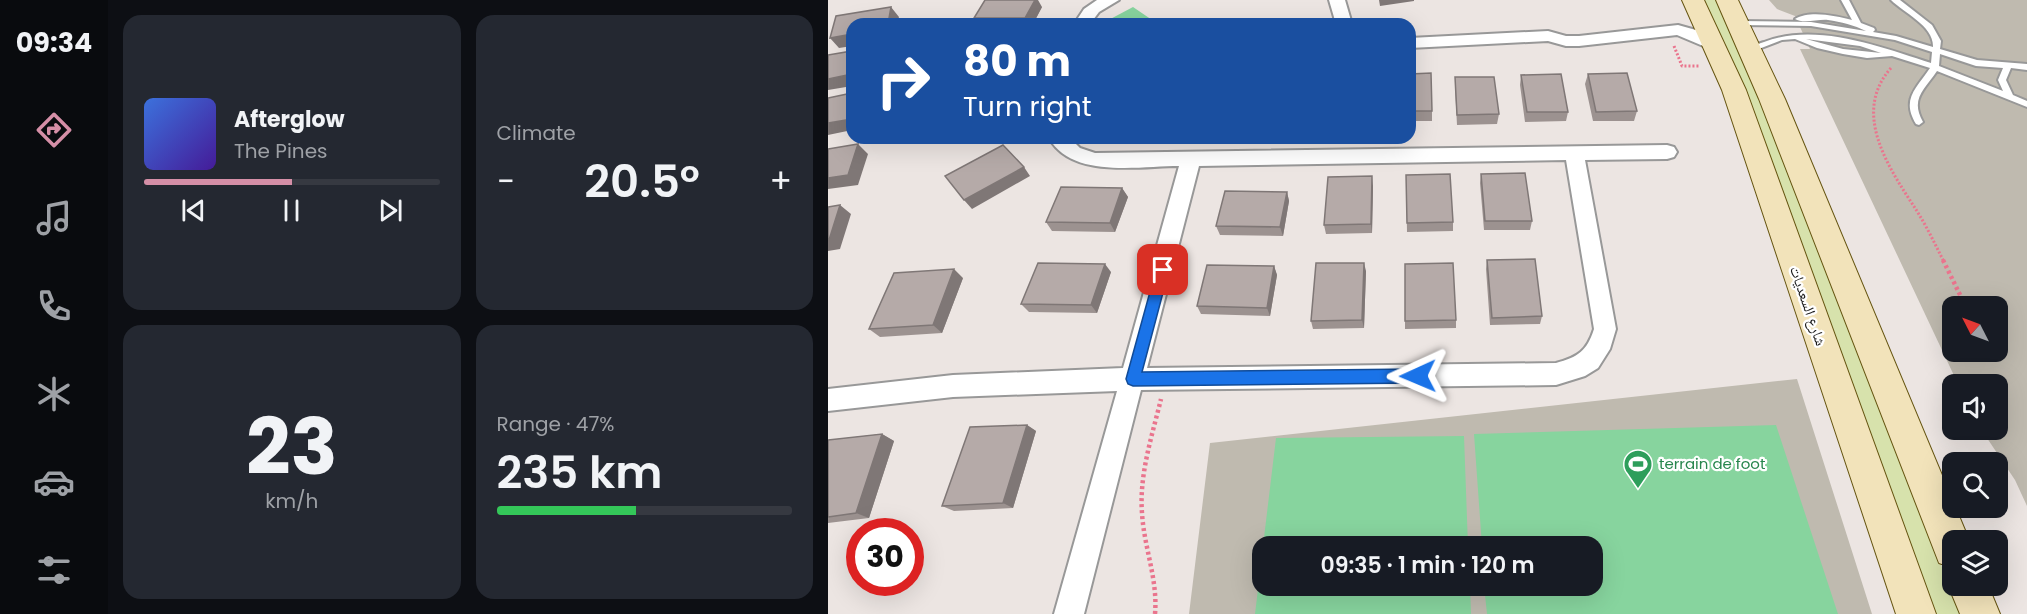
<!DOCTYPE html>
<html lang="en">
<head>
<meta charset="utf-8">
<style>
	:root { --surface:#171b24; --page:#242831; --text:#f1f3f6; --muted:#9ea1a6; --line:#363941; --accent:#d58fa7 }
	body { margin:0; font-family:Poppins,"Noto Naskh Arabic",sans-serif; background:var(--page); color:var(--text); height:100vh; display:flex; flex-direction:column; font-size:22px; white-space:nowrap }
	* { box-sizing:border-box; margin:0 }
	p { font-size:20px; color:var(--muted) }
	.icon { flex:none; width:33px; height:33px; fill:none; stroke:currentColor; stroke-width:2; stroke-linecap:round; stroke-linejoin:round }
	.map { position:relative; flex:1; overflow:hidden }
	.drawer { display:flex; flex-direction:column; gap:15px; padding:15px; background:#0d0f14; width:720px }
	.drawer>* { flex:none }
	.top-card { position:absolute; left:18px; top:18px; width:570px; height:126px; border-radius:18px; box-shadow:0 6px 24px #0002; background:#1a4fa0; color:#fff; overflow:hidden }
	.needle { width:39px; rotate:312deg }
	.buttons { position:absolute; left:1114px; top:296px; display:grid; gap:12px }
	.buttons a { display:grid; place-items:center; width:66px; height:66px; border-radius:12px; background:var(--surface); box-shadow:0 6px 24px #0002; font-size:30px }
	.speed { position:absolute; left:18px; top:518px; display:flex; gap:12px; font-size:30px; font-weight:700; text-align:center }
	.speed>* { display:grid; place-content:center; width:78px; height:78px; border-radius:50%; background:var(--surface); box-shadow:0 6px 24px #0002; line-height:1 }
	.speed .limit { border:9px solid #d22; background:#fff; color:#111 }
	.pin { position:absolute; display:grid; place-items:center; width:51px; height:51px; color:#fff; margin:-26px; border-radius:12px; box-shadow:0 3px 9px #0006 }
	.me { position:absolute; width:66px; margin:-33px; rotate:269deg; stroke-linejoin:round; filter:drop-shadow(0 0 4px #0008) }
	.turn { display:flex; align-items:center; gap:21px; height:126px; padding:0 18px; font-size:27px }
	.turn .icon { width:78px; height:78px; stroke-width:2.5 }
	.turn b { display:block; font-size:42px; line-height:51px }
	.big { font-size:45px; font-weight:600; line-height:1.1 }
	.drawer .tile { flex:1; display:flex; flex-direction:column; justify-content:center; gap:9px; min-width:0; padding:0 21px; border-radius:18px; background:var(--page) }
	.drawer .dial { align-items:center; gap:0 }
	.dial b { font-size:78px; line-height:1 }
	.song { display:flex; align-items:center; gap:18px }
	.cover { width:72px; height:72px; border-radius:9px; background:linear-gradient(135deg,hsl(220 70% 55%),hsl(260 70% 35%)) }
	.played { height:6px; border-radius:3px; background:linear-gradient(90deg,var(--accent) 50%,var(--line) 50%) }
	.keys { display:flex; justify-content:space-around; direction:ltr }
	.heat { display:flex; justify-content:space-between; align-items:center; font-size:33px; direction:ltr }
	.charge { height:9px; border-radius:4px; background:linear-gradient(90deg,#34c759 47%,var(--line) 0) }
	.drawer .tiles { flex:1; display:grid; gap:15px; grid-template-columns:repeat(2,1fr) }
	.trip { position:absolute; left:424px; top:536px; width:351px; height:60px; border-radius:18px; background:var(--surface); box-shadow:0 6px 24px #0002; font-weight:600; line-height:60px; text-align:center }
	main { display:flex; flex:1; min-height:0 }
	.dock { display:flex; flex-direction:column; width:108px; justify-content:space-around; align-items:center; background:#090b0e; color:var(--muted) }
	.dock .icon { width:42px; height:42px }
	.dock .active { color:var(--accent) }
	.dock b { font-size:27px; color:var(--text) }
	.map>svg:first-child { display:block }
	.construction { fill:#bfbaaf; fill-rule:evenodd }
	.grass { fill:#d7e2ac }
	.pitch { fill:#87d49e }
	.lines { fill:none; stroke-linecap:round; stroke-linejoin:round }
	.lane-casing { stroke:#989898; stroke-width:4 }
	.street-casing { stroke:#989898; stroke-width:4 }
	.secondary-casing { stroke:#655410; stroke-width:2 }
	.path-far1 { stroke:#ea748d; stroke-width:3; stroke-dasharray:2 2; stroke-linecap:butt }
	.path { stroke:#ea748d; stroke-width:4.5; stroke-dasharray:3 3; stroke-linecap:butt }
	.lane { fill:#fff; fill-rule:evenodd }
	.street { fill:#fff; fill-rule:evenodd }
	.secondary { fill:#f2e3ba; fill-rule:evenodd }
	.wall { fill:#9c9290 }
	.shaded-wall { fill:#7f7776 }
	.building { fill:#b5aaa8; stroke:#7f7776; stroke-width:1.5 }
	.route { fill:#1a73e8; stroke:#114b97; stroke-width:1.5 }
	.labels { text-anchor:middle; stroke-width:4.5; stroke-linejoin:round; paint-order:stroke }
	.street-label { font-size:15px; fill:#1b1b1b; stroke:#fff }
	.leisure-label { font-size:15px; fill:#27864d; stroke:#fff; text-anchor:start }
</style>
</head>
<body>
<main>
<nav class="dock">
<b>09:34</b>
<svg class="icon active" aria-label="directions" viewBox="0 0 24 24"><path d="M12 3l9 9-9 9-9-9zM9 14v-3h6M13 9l2 2-2 2"/></svg>
<svg class="icon" aria-label="music" viewBox="0 0 24 24"><path d="M9 18V5l10-2v13"/><circle cx="6" cy="18" r="3"/><circle cx="16" cy="16" r="3"/></svg>
<svg class="icon" aria-label="phone" viewBox="0 0 24 24"><path d="M5 4h4l2 5-3 2q2 4 5 5l2-3 5 2v4C11 20 4 13 5 4z"/></svg>
<svg class="icon" aria-label="climate" viewBox="0 0 24 24"><path d="M12 3v18M4 7l16 10M4 17L20 7"/></svg>
<svg class="icon" aria-label="car" viewBox="0 0 24 24"><path d="M5 17H2v-5l4-1 3-4h7l3 4 3 1v5h-3M9 17h6M6 11h13"/><circle cx="7" cy="17" r="2"/><circle cx="17" cy="17" r="2"/></svg>
<svg class="icon" aria-label="filters" viewBox="0 0 24 24"><path d="M4 7h16M4 17h16"/><circle cx="9" cy="7" r="2"/><circle cx="15" cy="17" r="2"/></svg>
</nav>
<section class="drawer">
<div class="tiles">
<div class="tile">
<div class="song"><i class="cover"></i><div><b>Afterglow</b><p>The Pines</p></div></div>
<div class="played"></div>
<div class="keys"><svg class="icon" aria-label="previous" viewBox="0 0 24 24"><path d="M18 5L8 12l10 7zM5 5v14"/></svg><svg class="icon" aria-label="pause" viewBox="0 0 24 24"><path d="M8 5v14M16 5v14"/></svg><svg class="icon" aria-label="next" viewBox="0 0 24 24"><path d="M6 5l10 7-10 7zM19 5v14"/></svg></div>
</div>
<div class="tile"><p>Climate</p>
<div class="heat"><a>−</a><b class="big">20.5°</b><a>+</a></div>
</div>
<div class="tile dial"><b>23</b><p>km/h</p></div>
<div class="tile"><p>Range · 47%</p><b class="big">235 km</b><div class="charge"></div></div>
</div>
</section>
<div class="map">
<svg width="1199" height="614" viewBox="0 0 1199 614">
	<rect width="100%" height="100%" fill="#ece5e2"/>
	<path class="construction" d="M941 0H1199V506L1187 480 1153 429H1170V384H1130L972 49H982L967 16 949 9ZM1125 306H1170V351H1125Z
		M969 379 1044 614H361L382 443ZM435 546H765V585H435Z"/>
	<path class="grass" d="M875 0H891L907 31 1132 614H1102L897 43Z"/>
	<path class="pitch" d="M305 7 330 24H273Z
		M948 425 1010 614H659L656 585H765V546H654L646 434Z
		M636 436 640 546H435L448 438Z
		M435 547V585H642L643 614H427Z"/>
	<g class="lines">
		<g class="lane-casing">
			<path id="lane" d="M1013 0H1021L1033 23 1046 28 1047 30 1045 32 1068 36 1105 47C1106 26 1076 13 1063 0H1072L1104 25 1113 41 1112 49 1149 60 1199 64V70L1183 68 1178 80 1185 95 1199 101V107L1109 71C1096 90 1082 99 1095 122L1091 125 1088 124C1073 99 1088 89 1102 68L1064 56 1039 58 1015 54 989 48 967 39 954 40 923 52 919 49C924 45 930 44 936 42 989 22 1052 47 1103 63L1104 52 1067 40 983 26 911 25 907 23 911 21 983 22 1038 31C1026 25 1013 22 1000 20 990 19 975 24 967 19 982 10 1008 16 1024 20ZM978 39 1032 46 1053 53 1015 49ZM1112 54 1148 66 1175 68 1170 80 1175 91 1111 66Z"/>
		</g>
		<g class="street-casing">
			<path id="street" d="M269 0H291L271 12 262 24H246L256 9Z
				M501 0H517L524 24H508Z
				M850 25 875 32 895 46 893 50 887 51 849 35 751 46H738L720 41 582 48V38L720 31 738 36H751Z
				M221 138H242L252 148 267 153 839 145 846 147 849 152 846 157 839 159 757 160 788 329 782 349 770 368 757 376 728 385 313 390 256 614H226L289 391 125 397 0 411V389L125 375 295 368 351 166C311 166 244 179 221 138ZM738 160 766 329C759 351 750 357 728 363L319 368 371 166Z"/>
		</g>
		<g class="secondary-casing">
			<path id="secondary" d="M854 0H876L918 90 1108 614H1068L894 90Z
				M888 0H910L957 99 1139 535 1141 540H1125V568L1111 563 931 99Z
				M1125 573V585H1160L1172 614H1132L1120 585Z"/>
		</g>
		<path class="path-far1" d="M846 46 854 66H871
			M1063 68C1023 113 1061 168 1087 208 1098 225 1107 244 1116 262"/>
		<path class="path" d="M1115 260 1135 301
			M327 614C330 579 316 548 314 513 311 475 324 436 333 399"/>
		<use href="#lane" class="lane"/>
		<use href="#street" class="street"/>
		<use href="#secondary" class="secondary"/>
	</g>
	<path class="wall" d="M214 7 205 24H150L146 18Z
		M582 74 604 111V121H582Z
		M760 74 809 111 806 121H765L757 84Z
		M693 75 740 112 738 121 697 122 692 85Z
		M627 77 671 114 669 124 629 125 627 87Z
		M653 174 704 221 702 230H656L652 183Z
		M578 175 625 222V231L579 232Z
		M545 186 544 233 498 234 496 225Z
		M294 188 300 197 287 232 224 231 218 222Z
		M459 192 461 201 455 236 392 235 388 226Z
		M659 260 714 316 712 324 662 325 658 269Z
		M446 266 449 275 442 316 373 314 369 306Z
		M538 271 536 328 485 329 483 321Z
		M283 272 269 313 201 312 193 304Z
		M135 278 114 333 52 337 41 329Z
		M628 320V328L577 329V321Z
		M199 425 208 431 185 508 126 511 114 506Z
		M54 434 66 441 41 518 0 523V440Z"/>
	<path class="shaded-wall" d="M207 0H210L214 7 205 24H200L197 18Z
		M551 0H586V1L552 6Z
		M63 7 71 17 69 24H60Z
		M24 34V46L11 48 2 38Z
		M24 74V86L0 90V79Z
		M24 119V130L0 135V123Z
		M30 144 40 154 30 185 0 189V178Z
		M196 167 202 176 144 209 136 200Z
		M544 176 545 186 544 233 543 224Z
		M294 188 300 197 287 232 282 223Z
		M459 192 461 201 455 236 452 227Z
		M12 205 23 214 12 249 0 251V240Z
		M536 263 538 271 536 328 534 320Z
		M277 264 283 272 269 313 263 305Z
		M446 266 449 275 442 316 439 308Z
		M126 269 135 278 114 333 105 325Z
		M199 425 208 431 185 508 175 503Z
		M54 434 66 441 41 518 28 513Z"/>
	<path class="building" d="M157 0H207L197 18H146Z
		M63 7 60 24H24V34L2 38 8 16Z
		M24 51V74L0 79V55Z
		M603 73 604 111H582V74Z
		M799 73 809 111 768 112 760 74Z
		M733 74 740 112H699L693 75Z
		M627 77H666L671 114 629 115Z
		M24 93V119L0 123V98Z
		M30 144 20 175 0 178V149Z
		M175 145 196 167 136 200 117 176Z
		M697 173 704 221H657L653 174Z
		M622 174 625 222 579 223 578 175Z
		M544 176 543 224 496 225 500 177Z
		M233 187 294 188 282 223 218 222Z
		M397 191 459 192 452 227 388 226Z
		M12 205 1 240H0V207Z
		M707 259 714 316 664 318 659 260Z
		M210 263 277 264 263 305 193 304Z
		M488 263H536L534 320 483 321Z
		M625 263 628 320 577 321V264Z
		M379 265 446 266 439 308 369 306Z
		M126 269 105 325 41 329 66 273Z
		M199 425 175 503 114 506 142 427Z
		M54 434 28 513 0 517V440Z"/>
	<path class="route" d="M335 265 341 270 314 372 590 369 596 371 598 376 596 381 590 383 305 386 300 384 298 379 328 270Z"/>
	<defs>
		<g id="stadium-pin" transform="scale(1.5)"><path d="M0 17L-7.5 6A9.5 9.5 0 1 1 7.5 6Z" fill="#2e9e5b" stroke="#fff"/><path d="M0-5a6.5 5 0 1 0 0 10a6.5 5 0 1 0 0-10ZM-3.5-1.8h7v3.6h-7Z" fill="#fff"/></g>
	</defs>
	<g fill-rule="evenodd">
		<use href="#stadium-pin" x="810" y="464"/>
	</g>
	<g class="labels">
		<g class="street-label">
			<text transform="translate(980 306) rotate(71)" y="5">شارع السعديات</text>
		</g>
		<g class="leisure-label">
			<text x="831" y="469">terrain de foot</text>
		</g>
	</g>
</svg>
<div class="buttons">
<a><svg class="needle" viewBox="-14 -14 28 28"><path d="M0-13l5 13h-10z" fill="#e53935"/><path d="M0 13l5-13h-10z" fill="#9ea1a6"/></svg></a>
<a><svg class="icon" aria-label="sound" viewBox="0 0 24 24"><path d="M4 9h4l5-4v14l-5-4H4zM17 9q2 3 0 6"/></svg></a>
<a><svg class="icon" aria-label="search" viewBox="0 0 24 24"><circle cx="10" cy="10" r="6"/><path d="M15 15l6 6"/></svg></a>
<a><svg class="icon" aria-label="layers" viewBox="0 0 24 24"><path d="M12 4l9 5-9 5-9-5zM3 14l9 5 9-5"/></svg></a>
</div>
<div class="speed"><div class="limit">30</div></div>
<div class="pin" style="left:335px;top:270px;background:#d93025"><svg class="icon" aria-label="arrive" viewBox="0 0 24 24"><path d="M6 21V4h12l-3 4 3 4H6"/></svg></div>
<svg class="me" style="left:590px;top:376px" viewBox="-20 -20 40 40"><path d="M0-17L14 15 0 8-14 15z" fill="#1a73e8" stroke="#fff" stroke-width="4"/></svg>
<div class="trip">09:35 · 1 min · 120 m</div>
<div class="top-card">
<div class="turn"><svg class="icon" aria-label="right" viewBox="0 0 24 24"><path d="M7 20v-9h11M14 6l5 5-5 5"/></svg><div><b>80 m</b>Turn right</div></div>
</div>
</div>
</main>
</body>
</html>
